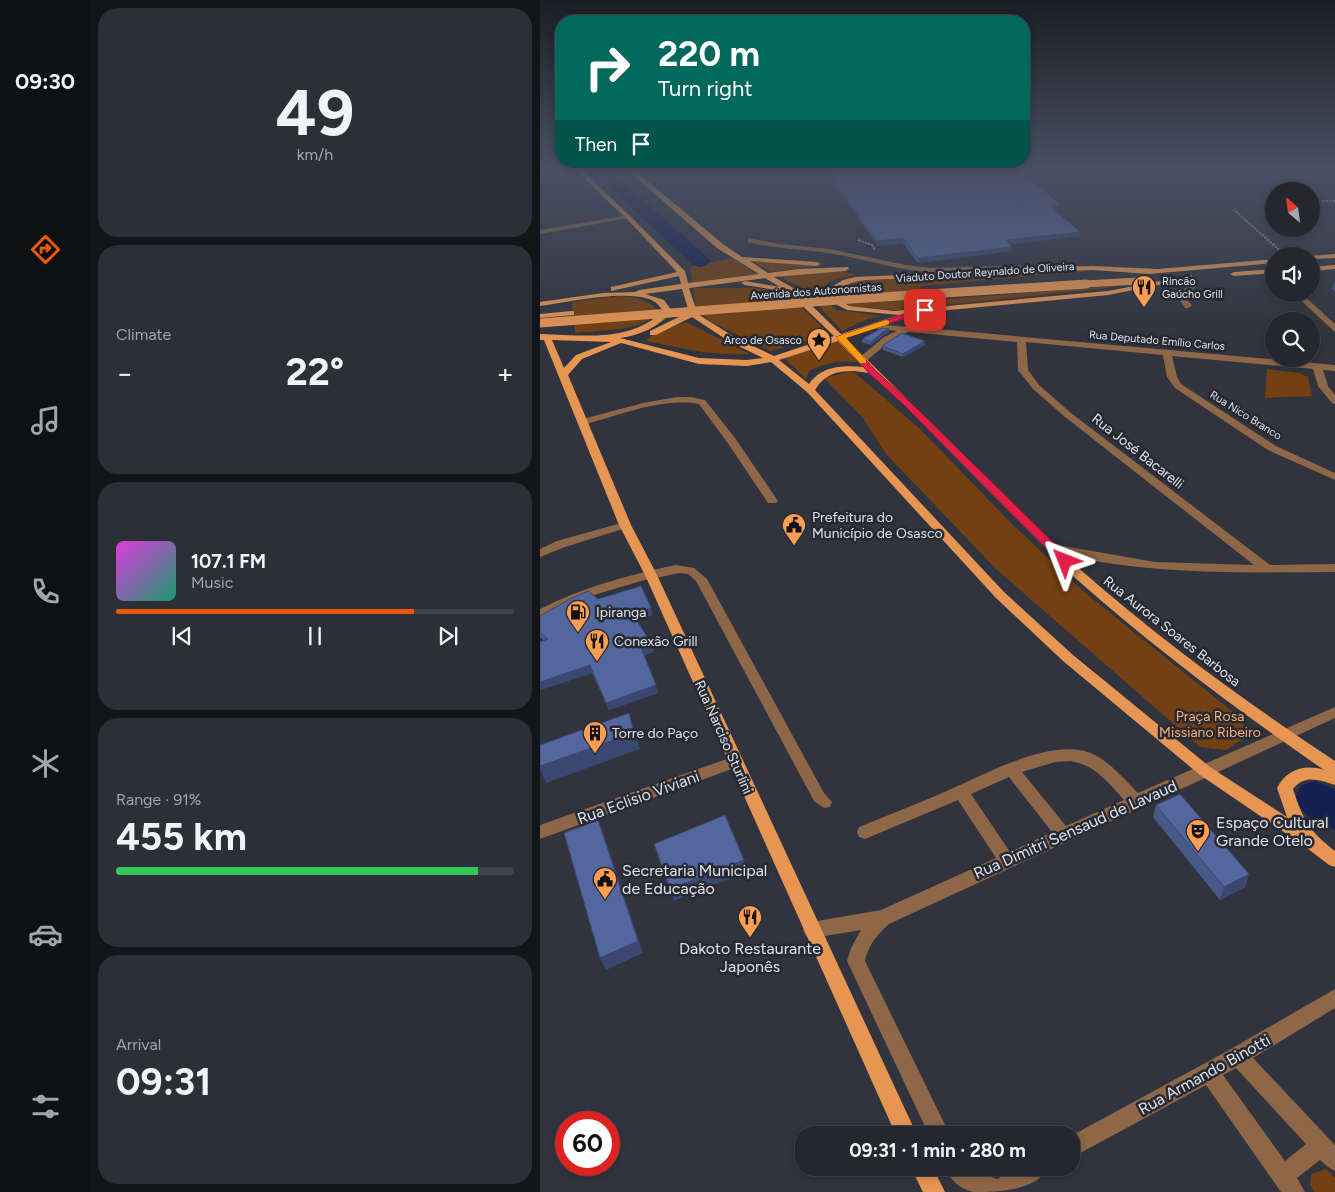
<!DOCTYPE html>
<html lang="en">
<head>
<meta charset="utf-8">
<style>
	:root { --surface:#25272e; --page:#2d2f36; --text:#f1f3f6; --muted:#a3a5aa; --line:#42444a; --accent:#ea580c }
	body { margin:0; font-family:Figtree,sans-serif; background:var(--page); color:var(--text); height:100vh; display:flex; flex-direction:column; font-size:19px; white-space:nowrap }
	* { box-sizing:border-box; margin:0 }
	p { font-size:16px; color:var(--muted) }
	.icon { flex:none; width:28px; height:28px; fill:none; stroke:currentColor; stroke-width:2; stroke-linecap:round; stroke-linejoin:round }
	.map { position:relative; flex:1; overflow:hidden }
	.panel { display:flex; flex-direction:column; gap:8px; padding:8px; background:#141519; width:450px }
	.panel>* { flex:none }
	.hud { position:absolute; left:15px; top:15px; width:475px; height:152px; border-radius:20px; box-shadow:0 2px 8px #0003,0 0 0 1px var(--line); background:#00695c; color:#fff; overflow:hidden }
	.needle { width:32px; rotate:331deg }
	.buttons { position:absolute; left:725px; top:182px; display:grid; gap:10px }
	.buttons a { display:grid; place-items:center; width:55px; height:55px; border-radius:50%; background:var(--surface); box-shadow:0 2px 8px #0003,0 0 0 1px var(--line); font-size:25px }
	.speed { position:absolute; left:15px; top:1111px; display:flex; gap:10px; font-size:25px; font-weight:700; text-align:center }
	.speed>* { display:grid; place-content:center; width:65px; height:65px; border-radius:50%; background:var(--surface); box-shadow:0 2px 8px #0003,0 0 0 1px var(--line); line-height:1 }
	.speed .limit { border:8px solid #d22; background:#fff; color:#111 }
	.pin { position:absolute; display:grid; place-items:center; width:42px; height:42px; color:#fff; margin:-21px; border-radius:10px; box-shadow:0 2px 8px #0006 }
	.me { position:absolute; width:55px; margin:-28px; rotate:315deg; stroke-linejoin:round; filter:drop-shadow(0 0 4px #0008) }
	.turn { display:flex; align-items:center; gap:18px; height:105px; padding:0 20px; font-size:22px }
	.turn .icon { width:65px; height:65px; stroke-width:2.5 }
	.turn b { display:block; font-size:35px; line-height:42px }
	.then { display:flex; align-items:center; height:48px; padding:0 20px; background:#0003; gap:10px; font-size:19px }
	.big { font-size:38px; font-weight:700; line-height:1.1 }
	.panel .card { flex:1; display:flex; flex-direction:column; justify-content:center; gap:8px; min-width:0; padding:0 18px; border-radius:20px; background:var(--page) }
	.panel .dial { align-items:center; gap:0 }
	.dial b { font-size:65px; line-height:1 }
	.song { display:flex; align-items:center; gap:15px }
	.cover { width:60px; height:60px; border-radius:8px; background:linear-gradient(135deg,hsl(300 70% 55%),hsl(160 70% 35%)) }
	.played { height:5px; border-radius:2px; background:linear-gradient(90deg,var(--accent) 75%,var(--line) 75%) }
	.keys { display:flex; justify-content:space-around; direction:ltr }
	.heat { display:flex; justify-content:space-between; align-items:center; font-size:28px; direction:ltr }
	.charge { height:8px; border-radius:4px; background:linear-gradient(90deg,#34c759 91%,var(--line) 0) }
	.trip { position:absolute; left:255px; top:1126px; width:285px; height:50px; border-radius:20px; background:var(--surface); box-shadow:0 2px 8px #0003,0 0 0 1px var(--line); font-weight:700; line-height:50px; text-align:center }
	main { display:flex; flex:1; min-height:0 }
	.dock { display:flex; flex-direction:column; width:90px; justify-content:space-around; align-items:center; background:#0f1012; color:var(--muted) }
	.dock .icon { width:35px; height:35px }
	.dock .current { color:var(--accent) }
	.dock b { font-size:22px; color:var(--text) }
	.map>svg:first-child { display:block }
	.green { fill:#724012 }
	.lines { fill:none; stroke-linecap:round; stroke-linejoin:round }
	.river { fill:#132051; fill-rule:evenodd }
	.path { stroke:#8b8e96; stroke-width:2; stroke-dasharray:2.5 1; stroke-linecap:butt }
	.minor { fill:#8e6648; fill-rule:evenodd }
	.major { fill:#e69552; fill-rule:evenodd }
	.major-bridge-far1 { stroke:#e69552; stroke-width:7 }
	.major-bridge { stroke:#e69552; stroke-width:9 }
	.wall { fill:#475988 }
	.shaded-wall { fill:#3a486f }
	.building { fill:#53679e; stroke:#3a486f }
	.route { fill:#e11d48; stroke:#92132f }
	.slow { fill:#f59e0b }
	.labels { text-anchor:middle; stroke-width:5; stroke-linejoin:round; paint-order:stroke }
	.far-street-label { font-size:11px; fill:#e0e2e8; stroke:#272a33 }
	.far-poi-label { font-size:11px; fill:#e0e2e8; stroke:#272a33; text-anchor:start }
	.street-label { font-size:14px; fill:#e0e2e8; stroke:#272a33 }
	.poi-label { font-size:14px; fill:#e0e2e8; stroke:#272a33; text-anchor:start }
	.park-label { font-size:14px; fill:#fdae71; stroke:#272a33 }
	.near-street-label { font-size:16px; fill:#e0e2e8; stroke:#272a33 }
	.near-poi-label { font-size:16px; fill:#e0e2e8; stroke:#272a33; text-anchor:start }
</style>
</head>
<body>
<main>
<nav class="dock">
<b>09:30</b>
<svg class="icon current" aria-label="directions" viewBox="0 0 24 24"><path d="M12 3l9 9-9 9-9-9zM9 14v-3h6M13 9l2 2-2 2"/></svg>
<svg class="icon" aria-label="music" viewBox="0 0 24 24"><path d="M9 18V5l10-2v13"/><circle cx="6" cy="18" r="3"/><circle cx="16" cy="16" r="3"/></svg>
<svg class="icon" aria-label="phone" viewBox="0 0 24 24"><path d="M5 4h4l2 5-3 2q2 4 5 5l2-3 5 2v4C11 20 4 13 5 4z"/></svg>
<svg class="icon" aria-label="climate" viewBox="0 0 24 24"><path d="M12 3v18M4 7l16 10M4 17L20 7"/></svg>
<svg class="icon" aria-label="car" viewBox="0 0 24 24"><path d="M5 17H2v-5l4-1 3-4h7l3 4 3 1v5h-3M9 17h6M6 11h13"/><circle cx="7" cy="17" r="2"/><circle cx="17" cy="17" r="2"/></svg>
<svg class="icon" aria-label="filters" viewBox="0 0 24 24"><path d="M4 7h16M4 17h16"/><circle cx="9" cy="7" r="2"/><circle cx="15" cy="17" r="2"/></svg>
</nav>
<section class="panel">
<div class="card dial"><b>49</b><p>km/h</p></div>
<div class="card"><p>Climate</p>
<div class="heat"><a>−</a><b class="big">22°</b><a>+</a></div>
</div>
<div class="card">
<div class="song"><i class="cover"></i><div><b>107.1 FM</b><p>Music</p></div></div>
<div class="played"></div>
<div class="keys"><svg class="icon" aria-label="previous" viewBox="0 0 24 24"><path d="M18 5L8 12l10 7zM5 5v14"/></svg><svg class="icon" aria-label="pause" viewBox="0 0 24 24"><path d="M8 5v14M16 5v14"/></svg><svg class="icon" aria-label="next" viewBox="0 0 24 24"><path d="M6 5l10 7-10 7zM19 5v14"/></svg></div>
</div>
<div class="card"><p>Range · 91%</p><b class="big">455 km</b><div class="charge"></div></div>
<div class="card"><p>Arrival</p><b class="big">09:31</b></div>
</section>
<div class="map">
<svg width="795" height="1192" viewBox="0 0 795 1192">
	<rect width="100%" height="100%" fill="#31343e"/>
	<path class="green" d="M192 258 217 274 152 282 150 267Z
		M211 261 277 266 231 272Z
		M285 270 317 274 290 281 284 288 285 301 297 310 342 316 327 319 302 331 263 289 239 276Z
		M547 271 381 286 384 301 573 286 575 287 356 310 309 306 299 299 298 289 302 284 327 278 359 279Z
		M154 288H215L247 293 290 335 230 351 172 322 156 310Z
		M81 296C97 298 108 299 119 312 98 332 63 330 35 333L32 302Z
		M146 322 210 354C173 356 143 349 106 341L111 336Z
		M298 340 317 362C299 360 285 363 269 371L266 379 244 358Z
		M727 369 759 373 768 377 772 396 725 398Z
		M313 371 381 430 472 524 543 591 704 721 701 740 686 750 660 747 456 569 346 454 323 418 284 378Z
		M786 1169 795 1178V1192H775L770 1185 771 1174Z"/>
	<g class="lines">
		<path class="river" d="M50 169H68L167 257 170 261 167 265 160 267 153 265Z
			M775 781 795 790V830C777 824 763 815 755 798L761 786Z"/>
		<path class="path" d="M782 201H795
			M693 209 746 256
			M318 240 332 245 335 250"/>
		<path class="minor" d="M88 215 90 216V218L0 234V230Z
			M208 238 240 244 290 249 365 265 390 268 504 265 542 266 546 268 542 270C491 268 440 275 389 272 355 270 322 258 288 253 261 249 235 249 208 242Z
			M646 275H652L656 287 645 296 652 306 648 308H645L637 295 648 286Z
			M754 294H762L795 324V332Z
			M368 313H374L376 321 388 326 386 328 795 365V371L783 370 788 386 795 395V404L792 403 778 386 773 369 632 356 637 377 641 384 736 446 795 473V480L728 450 635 388 627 377 623 355 486 342 488 370 499 385 531 413 730 565 795 564V572C699 573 602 575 508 551L506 548 512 544 615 562 714 565 525 417 493 389 478 370 477 342 368 332 350 341 325 362H319V358L344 337 357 331 332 328V324L380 328 369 324Z
			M137 397H151L165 400 195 438 238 501 236 503H228L187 442 159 404C120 397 79 416 42 425L37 422 39 420 103 403Z
			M85 522 89 523 91 525 89 527 25 547 0 557V549L17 541Z
			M136 565 154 568 167 579 284 793 292 802 290 807 284 808 274 801 156 581 148 574 140 573 101 581 54 595 0 618V609C43 587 89 575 136 565Z
			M795 707V718L349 924C338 934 328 945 325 961L410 1135H389L307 961 311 948 321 930 272 938 266 936 263 930 266 924 272 922 341 910 456 858 418 800 325 839 319 837 317 832 319 827C346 816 374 805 400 794 440 777 502 741 545 751 566 757 583 778 598 793ZM530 761C554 764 569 783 584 800L526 826 482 772 515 762ZM469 777 512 832 470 852 431 794Z
			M195 756 200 758 203 762 200 766 0 839V825Z
			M795 989V1008L713 1058 795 1145V1171L788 1167 780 1160 757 1178 765 1192H741L666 1085 531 1158V1136L691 1049ZM696 1068 766 1144 745 1161 683 1075Z
			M405 1168H431L440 1173 457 1179 476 1168H507C497 1191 456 1192 434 1192 421 1190 410 1180 405 1168Z"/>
		<path class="major" d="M34 169H41L90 216 145 271 148 283 219 274 177 248 86 169H93L183 244 202 257 277 262 281 264 277 266 210 261 228 273 259 269 308 267 309 269 305 271 234 277 255 289 301 334 359 315 307 310 290 301V288L303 280 315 277 553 266 618 269 734 259V263L609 274 553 270 326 280C315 281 306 284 297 291V298L309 306 354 311 568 291 652 275V279H649L568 295 367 314V318L305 338 542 571C622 641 707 703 795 761V785C779 780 765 774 753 789 763 820 769 831 795 851V867L789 865 763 845 660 775 523 661 456 598 267 392 231 362 207 366 159 364 81 343 42 359 28 375 91 525 117 575 377 1135H356L105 575 79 525 4 340H0V334C43 335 90 343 123 311 119 305 115 301 109 299 81 290 29 302 0 306V302L63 293 95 292 99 290 141 284 139 276 71 291V287L137 272 86 218ZM225 278 240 287 205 281 201 283 205 285 248 292 294 336 234 356 196 338 161 316 157 312 149 288ZM142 289 149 312 110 331V335H116L152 317 190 342 223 358 207 360 159 358 80 338C101 335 119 327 132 311L124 300 105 294ZM12 340 71 342 36 355 24 368ZM298 341 323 367C303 365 281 366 269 384L239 360ZM314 371 329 373 363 404 534 577C613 647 697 710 784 770 765 764 747 769 737 788L747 817 670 767 533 655 464 592 275 390C285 374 297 371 314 371Z
			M795 254V258L771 259V256H768Z
			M795 265V269L771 271V267Z
			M734 269V273L694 276 690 274 694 272Z
			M31 311H34V315L0 318V314Z
			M371 1168H393L405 1192H383Z"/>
		<path class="major-bridge-far1" d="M526 285 598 281"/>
		<path class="major-bridge" d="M0 323 311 299 546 284"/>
	</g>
	<path class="wall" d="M284 169H478L520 204 519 208 514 209 540 232V236L470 244 472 247V251L378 263 363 243 338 246Z
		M795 280V292L792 289Z
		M349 332 343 336 331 345 322 342V339Z
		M385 345 363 357 343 350 342 346Z
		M111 608 112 615 97 620 114 652 104 655 118 693 69 710 52 673 0 690V642L4 641 0 637V616Z
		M616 805 709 874 705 887 680 900 613 817Z"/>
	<path class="shaded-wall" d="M520 204 519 208 510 210V206Z
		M540 232V236L466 245V240Z
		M363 238V243L338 246 337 241Z
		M472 247V251L378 263V258Z
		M349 329V332L343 336 331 345V342L343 332Z
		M385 341V345L363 357V354Z
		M111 608 112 615 95 621 93 614Z
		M112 645 114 652 104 656 101 648Z
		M50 665 52 673 0 690V682Z
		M116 685 118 693 69 710 66 703Z
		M89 713 100 749 6 783 0 769V766Z
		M58 820 63 832 103 953 66 970 60 958Z
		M204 860 207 872 134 901 130 889Z
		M709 874 705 887 680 900 684 887Z"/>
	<path class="building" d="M286 169H478L520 204 510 206 540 232 466 240 472 247 378 258 363 238 337 241Z
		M342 328 349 329 343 332 331 342 322 339Z
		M362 333 385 341 363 354 342 346Z
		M101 586 111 608 93 614 112 645 101 648 116 685 66 703 50 665 0 682V642L8 639 0 633V616L28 600 48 591 58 599Z
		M89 713 94 733 0 766V745Z
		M640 794 709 874 684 887 616 805Z
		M185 815 204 860 130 889 114 844Z
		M58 820 98 941 60 958 24 833Z"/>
	<linearGradient id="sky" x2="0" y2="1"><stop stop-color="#1b1d22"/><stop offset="0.5" stop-color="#485063"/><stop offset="1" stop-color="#485063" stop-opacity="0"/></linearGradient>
	<rect width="795" height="336" fill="url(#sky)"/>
	<path class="route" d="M382 308 389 310 306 338 335 370 369 401 529 558 530 561 529 563H521L363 404 329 373 296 337Z"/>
	<path class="slow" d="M346 320 349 321V324L306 338 326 360V363H320L296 337Z"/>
	<defs>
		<g id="restaurant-pin" transform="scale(1.25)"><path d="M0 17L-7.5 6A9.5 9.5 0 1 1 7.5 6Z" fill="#fb9e51" stroke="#272a33"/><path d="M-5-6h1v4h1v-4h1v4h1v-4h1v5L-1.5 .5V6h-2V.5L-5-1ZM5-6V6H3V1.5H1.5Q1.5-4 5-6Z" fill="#111"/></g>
		<g id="sight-pin" transform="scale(1.25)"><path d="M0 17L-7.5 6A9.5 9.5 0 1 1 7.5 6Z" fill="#fb9e51" stroke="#272a33"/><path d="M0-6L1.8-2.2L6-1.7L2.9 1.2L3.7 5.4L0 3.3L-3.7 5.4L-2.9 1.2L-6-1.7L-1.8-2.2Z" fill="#111"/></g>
		<g id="civic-pin" transform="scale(1.25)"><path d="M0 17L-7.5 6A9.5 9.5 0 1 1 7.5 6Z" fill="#fb9e51" stroke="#272a33"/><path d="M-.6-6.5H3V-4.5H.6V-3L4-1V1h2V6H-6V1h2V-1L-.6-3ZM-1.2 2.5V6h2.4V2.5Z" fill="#111"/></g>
		<g id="fuel-pin" transform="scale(1.25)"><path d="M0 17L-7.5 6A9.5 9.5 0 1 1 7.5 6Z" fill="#fb9e51" stroke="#272a33"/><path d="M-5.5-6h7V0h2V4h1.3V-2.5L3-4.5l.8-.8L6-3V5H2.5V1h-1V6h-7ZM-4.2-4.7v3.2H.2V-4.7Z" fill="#111"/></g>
		<g id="building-pin" transform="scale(1.25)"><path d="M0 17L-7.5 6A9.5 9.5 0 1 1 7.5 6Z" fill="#fb9e51" stroke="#272a33"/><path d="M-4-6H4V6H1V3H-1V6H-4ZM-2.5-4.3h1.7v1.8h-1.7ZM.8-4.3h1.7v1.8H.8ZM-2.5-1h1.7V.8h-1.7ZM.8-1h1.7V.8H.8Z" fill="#111"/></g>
		<g id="theatre-pin" transform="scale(1.25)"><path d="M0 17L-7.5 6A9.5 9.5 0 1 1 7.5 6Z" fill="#fb9e51" stroke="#272a33"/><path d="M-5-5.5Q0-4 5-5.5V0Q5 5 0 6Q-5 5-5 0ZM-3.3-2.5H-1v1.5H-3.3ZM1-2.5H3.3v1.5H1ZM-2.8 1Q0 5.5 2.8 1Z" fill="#111"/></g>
	</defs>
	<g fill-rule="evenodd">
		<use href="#restaurant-pin" x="604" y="287"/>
		<use href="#sight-pin" x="279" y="340"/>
		<use href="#civic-pin" x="254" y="525"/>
		<use href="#fuel-pin" x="38" y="612"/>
		<use href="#restaurant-pin" x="57" y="641"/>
		<use href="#building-pin" x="55" y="733"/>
		<use href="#theatre-pin" x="658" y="831"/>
		<use href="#civic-pin" x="65" y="879"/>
		<use href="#restaurant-pin" x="210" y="917"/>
	</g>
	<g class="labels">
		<g class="far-street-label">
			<text transform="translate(445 272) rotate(-4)" y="4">Viaduto Doutor Reynaldo de Oliveira</text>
			<text transform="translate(276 291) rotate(-4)" y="4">Avenida dos Autonomistas</text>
			<text transform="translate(617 340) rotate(5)" y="4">Rua Deputado Emílio Carlos</text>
			<text transform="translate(706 415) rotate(32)" y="4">Rua Nico Branco</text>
		</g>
		<g class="far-poi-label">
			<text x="622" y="285">Rincão<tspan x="622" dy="13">Gaúcho Grill</tspan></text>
			<text x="262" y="344" text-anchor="end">Arco de Osasco</text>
		</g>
		<g class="street-label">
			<text transform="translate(598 451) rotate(38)" y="5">Rua José Bacarelli</text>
			<text transform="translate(632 631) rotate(38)" y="5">Rua Aurora Soares Barbosa</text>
			<text transform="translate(184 737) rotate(66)" y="5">Rua Narciso Sturlini</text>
		</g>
		<g class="poi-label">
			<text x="272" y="522">Prefeitura do<tspan x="272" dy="16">Município de Osasco</tspan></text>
			<text x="56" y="617">Ipiranga</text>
			<text x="74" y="646">Conexão Grill</text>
			<text x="72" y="738">Torre do Paço</text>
		</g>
		<g class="park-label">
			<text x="670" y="721">Praça Rosa<tspan x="670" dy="16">Missiano Ribeiro</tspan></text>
		</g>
		<g class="near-street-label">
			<text transform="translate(98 797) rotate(-20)" y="6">Rua Eclisio Viviani</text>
			<text transform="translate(535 829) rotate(-24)" y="6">Rua Dimitri Sensaud de Lavaud</text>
			<text transform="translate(664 1074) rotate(-29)" y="6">Rua Armando Binotti</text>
		</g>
		<g class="near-poi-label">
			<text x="676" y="828">Espaço Cultural<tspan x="676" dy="18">Grande Otelo</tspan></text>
			<text x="82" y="876">Secretaria Municipal<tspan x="82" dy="18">de Educação</tspan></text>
			<text x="210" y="954" text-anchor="middle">Dakoto Restaurante<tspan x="210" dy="18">Japonês</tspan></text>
		</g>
	</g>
</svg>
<div class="buttons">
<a><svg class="needle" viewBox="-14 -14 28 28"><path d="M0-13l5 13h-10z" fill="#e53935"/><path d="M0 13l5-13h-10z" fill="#a3a5aa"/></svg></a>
<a><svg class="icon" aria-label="sound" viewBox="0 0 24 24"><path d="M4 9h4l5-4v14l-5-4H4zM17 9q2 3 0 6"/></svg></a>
<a><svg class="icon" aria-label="search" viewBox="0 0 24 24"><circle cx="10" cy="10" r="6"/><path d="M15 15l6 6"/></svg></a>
</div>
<div class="speed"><div class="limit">60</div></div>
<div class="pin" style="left:385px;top:310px;background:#d93025"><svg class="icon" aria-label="arrive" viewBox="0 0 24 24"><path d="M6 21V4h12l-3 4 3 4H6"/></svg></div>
<svg class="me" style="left:525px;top:561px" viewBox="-20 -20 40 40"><path d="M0-17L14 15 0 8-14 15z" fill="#e11d48" stroke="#fff" stroke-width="4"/></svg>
<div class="trip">09:31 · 1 min · 280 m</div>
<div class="hud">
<div class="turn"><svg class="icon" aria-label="right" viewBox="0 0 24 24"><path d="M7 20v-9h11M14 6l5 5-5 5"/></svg><div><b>220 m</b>Turn right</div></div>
<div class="then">Then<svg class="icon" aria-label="arrive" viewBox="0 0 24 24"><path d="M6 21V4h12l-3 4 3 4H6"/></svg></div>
</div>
</div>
</main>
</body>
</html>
